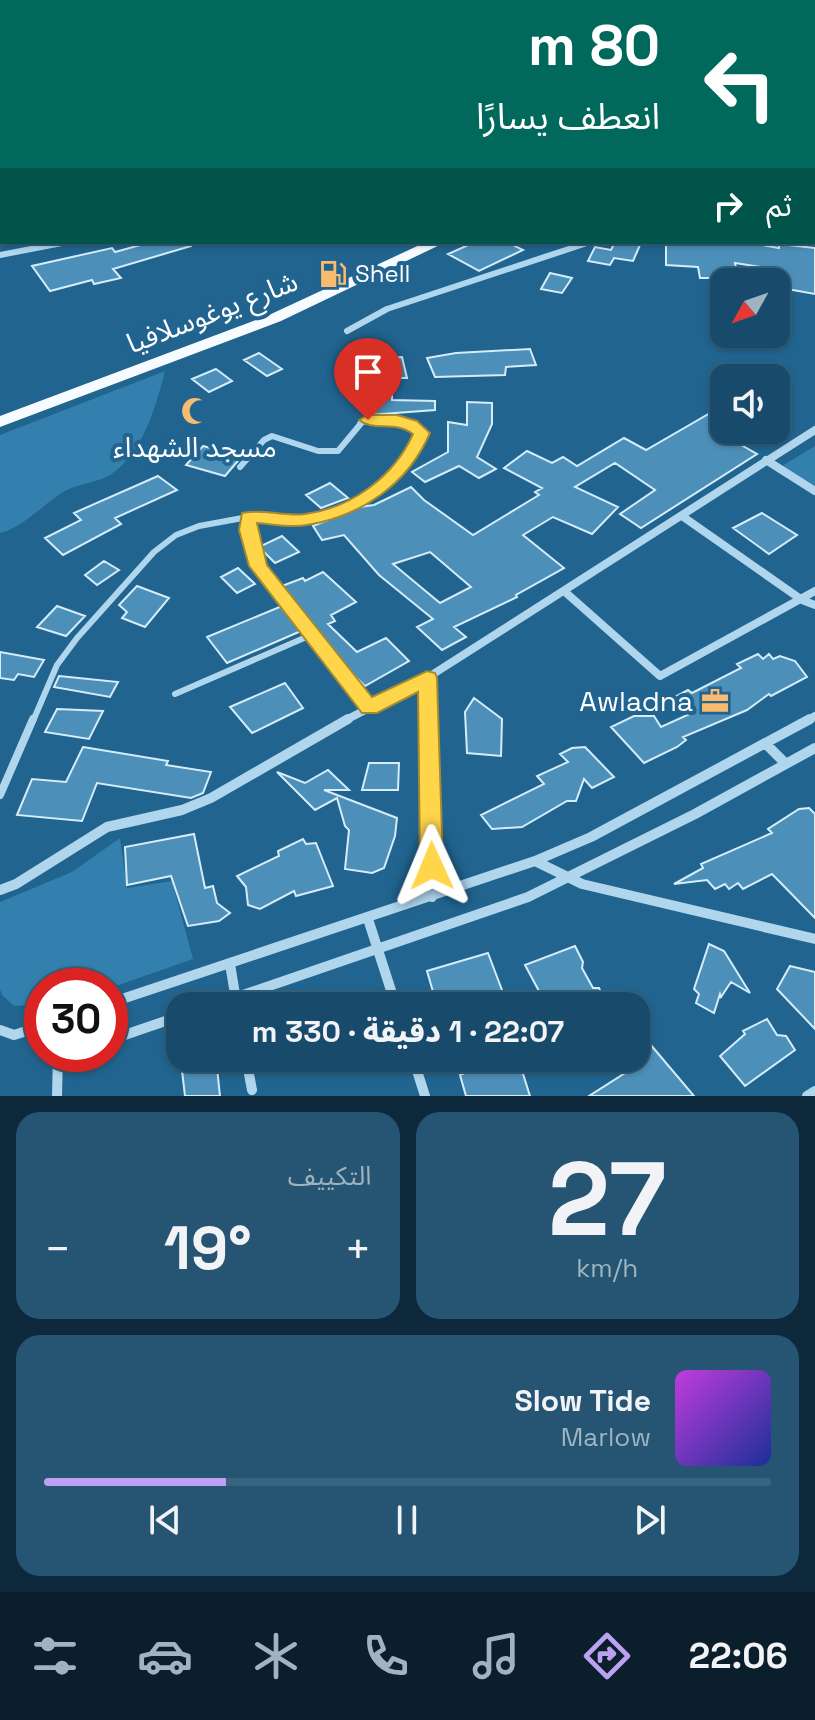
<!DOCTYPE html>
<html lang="ar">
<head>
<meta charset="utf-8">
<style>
	:root { --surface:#184b6b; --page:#255573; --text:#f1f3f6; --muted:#9fb3c1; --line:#36637e; --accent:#bca0f2 }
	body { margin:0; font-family:"Space Grotesk","Noto Sans Arabic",sans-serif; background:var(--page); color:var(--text); direction:rtl; height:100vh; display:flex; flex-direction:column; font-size:30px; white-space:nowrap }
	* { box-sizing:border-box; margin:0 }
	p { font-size:26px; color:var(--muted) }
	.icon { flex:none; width:44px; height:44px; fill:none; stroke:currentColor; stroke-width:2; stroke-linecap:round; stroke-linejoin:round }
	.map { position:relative; height:1096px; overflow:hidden; direction:ltr }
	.side { display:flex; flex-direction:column; gap:16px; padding:16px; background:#0d293b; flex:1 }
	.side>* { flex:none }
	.guide { position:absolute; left:0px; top:0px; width:816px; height:244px; box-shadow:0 2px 6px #0004,0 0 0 2px var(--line); direction:rtl; background:#00695c; color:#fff; overflow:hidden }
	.needle { width:52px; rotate:230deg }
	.controls { position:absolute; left:710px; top:268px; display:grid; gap:16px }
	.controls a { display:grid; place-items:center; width:80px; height:80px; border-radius:16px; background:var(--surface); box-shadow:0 2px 6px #0004,0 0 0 2px var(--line); font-size:40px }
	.speed { position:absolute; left:24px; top:968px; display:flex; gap:16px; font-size:40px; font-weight:700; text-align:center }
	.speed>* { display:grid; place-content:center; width:104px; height:104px; border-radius:50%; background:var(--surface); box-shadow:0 2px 6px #0004,0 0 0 2px var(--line); line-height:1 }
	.speed .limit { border:12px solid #d22; background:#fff; color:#111 }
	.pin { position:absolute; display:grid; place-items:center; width:68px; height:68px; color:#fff; margin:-82px -34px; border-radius:50% 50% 50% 0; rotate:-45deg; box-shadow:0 0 8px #0007 }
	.pin .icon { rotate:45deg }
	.me { position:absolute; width:88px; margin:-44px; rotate:359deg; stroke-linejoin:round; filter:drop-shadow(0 0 6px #0008) }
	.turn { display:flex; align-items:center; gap:28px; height:168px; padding:0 24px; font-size:36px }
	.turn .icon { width:104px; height:104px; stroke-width:2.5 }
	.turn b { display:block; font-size:56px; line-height:68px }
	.then { display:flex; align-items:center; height:76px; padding:0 24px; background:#0003; gap:16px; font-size:30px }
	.big { font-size:60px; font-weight:800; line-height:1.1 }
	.side .card { flex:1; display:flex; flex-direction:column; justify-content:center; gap:12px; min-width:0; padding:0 28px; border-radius:24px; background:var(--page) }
	.side .dial { align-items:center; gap:0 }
	.dial b { font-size:104px; line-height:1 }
	.song { display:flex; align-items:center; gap:24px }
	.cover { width:96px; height:96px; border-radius:12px; background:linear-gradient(135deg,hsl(290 70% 55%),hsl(230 70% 35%)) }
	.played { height:8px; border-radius:4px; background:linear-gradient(90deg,var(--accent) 25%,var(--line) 25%) }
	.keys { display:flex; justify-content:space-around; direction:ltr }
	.heat { display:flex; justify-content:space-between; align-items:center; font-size:44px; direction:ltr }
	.side .tiles { flex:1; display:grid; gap:16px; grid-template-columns:1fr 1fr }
	.card:last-child { grid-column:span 2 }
	.trip { position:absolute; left:166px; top:992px; width:484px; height:80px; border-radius:24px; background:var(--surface); box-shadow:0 2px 6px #0004,0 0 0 2px var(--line); font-weight:800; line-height:80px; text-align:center; direction:rtl }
	.menu { display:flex; height:128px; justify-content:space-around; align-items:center; background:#0a1e2b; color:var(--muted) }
	.menu .icon { width:56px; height:56px }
	.menu .current { color:var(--accent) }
	.menu b { font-size:36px; color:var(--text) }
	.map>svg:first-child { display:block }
	.green { fill:#337fad }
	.building { fill:#4c8fb8; stroke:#d5ecf9; stroke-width:2; fill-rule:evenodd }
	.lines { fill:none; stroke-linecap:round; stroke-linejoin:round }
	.service-far3 { stroke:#afd6ed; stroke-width:4 }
	.service-far2 { stroke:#afd6ed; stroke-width:5 }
	.service-far1 { stroke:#afd6ed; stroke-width:6 }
	.service { stroke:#afd6ed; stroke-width:8 }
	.minor-far3 { stroke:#afd6ed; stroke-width:5 }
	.minor-far2 { stroke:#afd6ed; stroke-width:6 }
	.minor-far1 { stroke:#afd6ed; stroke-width:8 }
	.minor { stroke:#afd6ed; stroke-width:10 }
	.secondary { fill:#dbeefa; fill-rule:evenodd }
	.primary { fill:#f5fbff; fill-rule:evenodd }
	.route { fill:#ffd54a; stroke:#a68a30; stroke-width:2 }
	.labels { text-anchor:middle; stroke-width:8; stroke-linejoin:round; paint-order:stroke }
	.far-poi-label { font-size:24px; fill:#fff; stroke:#20648f; text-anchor:start }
	.street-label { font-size:28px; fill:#fff; stroke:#20648f }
	.poi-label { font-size:28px; fill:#fff; stroke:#20648f }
</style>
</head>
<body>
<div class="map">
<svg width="815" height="1096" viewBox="0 0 815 1096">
	<rect width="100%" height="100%" fill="#20648f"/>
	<path class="green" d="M165 371C156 406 143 454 110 475 96 483 77 484 63 492 44 504 22 528 0 533V435Z
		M815 446V488L782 466Z
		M120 838 127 888 172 881 193 959 110 988 42 986V1004L14 1006 2 995 0 989V902L72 872Z"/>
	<path class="building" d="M151 242H191V246L113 269 121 278 94 284 92 280 50 291 32 266 112 248 115 252Z
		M475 242H507L523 250 479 271 448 254Z
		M615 242 640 245 633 261 614 258 610 265 588 261 595 247 611 250Z
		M666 242H745L779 248V244L815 248V294L776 287 781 270 735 263 738 278H700L698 267 666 265Z
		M550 273 572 278 562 293 541 289Z
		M530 349 536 365 506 367 505 375 435 377 427 358 456 353Z
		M259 353 282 369 267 376 244 360Z
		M402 357 407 378H392V400L435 401V410L369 415 357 360Z
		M216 369 232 381 209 392 192 379Z
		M467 402 492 403V424L477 457 496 469 479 478 459 466 425 482 412 472 448 452V422L467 425Z
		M724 405 722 434 757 454 641 528 620 514 655 490 615 463 575 487 618 507 592 534 553 517 523 535 564 568 516 595 517 597 454 627 466 637 442 650 417 627 433 619 379 575 344 535 322 540 313 526 359 507 374 505 411 487 424 500 473 535 539 495 535 492 542 488 504 468 527 451 552 463 563 457 577 466 624 438 646 450ZM430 552 471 587 440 603 393 564Z
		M203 446 242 456 225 476 186 465Z
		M158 476 177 490 115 518 121 524 63 555 45 538 81 520 74 513Z
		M330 483 348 498 321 508 306 495Z
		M762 513 797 535 769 554 733 528Z
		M282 536 299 552 275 563 259 547Z
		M104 561 119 570 97 585 85 575Z
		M238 568 255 584 237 593 221 577Z
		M323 572 356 602 331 615 335 621 328 624 357 652 386 638 409 661 365 686 345 667 282 586 303 578 305 581Z
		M137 586 169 598 145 627 122 618 127 612 119 605Z
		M57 606 85 616 66 636 37 627Z
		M282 606 301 631 227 663 207 637Z
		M0 652 44 660 34 677 18 674 14 680 0 678Z
		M758 654 763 659 769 654 773 659 780 656 795 661 807 677 771 696 769 694 747 710 683 737 686 740 677 747 644 763 611 727 634 716H654L661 727 694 712 675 697 688 690 692 693 741 668 737 664Z
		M59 676 118 682 110 697 54 687Z
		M285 683 303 708 252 733 230 707Z
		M474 698 502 719 501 756 467 753 465 712Z
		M57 709 103 711 89 739 45 732Z
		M83 747 168 761 166 765 211 772 203 793 191 798 97 783 82 821 17 815 32 779 66 782Z
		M585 747 614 777 592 788 584 779 576 801H567L522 827 492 829 481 815 544 784 537 776 568 762 560 754 572 748Z
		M369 763H399L398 790H362Z
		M328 770 349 790H324L397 818 395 836 384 868 372 873 345 869 349 830 345 826 337 798 315 810 277 772 305 783Z
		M809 808 815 814V918L772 874 743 889 738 883 729 889 725 884 715 889 707 880 674 884 703 868 701 864 772 833 768 829 799 809Z
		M194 834 205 888 213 886 217 903 230 913 219 921 188 926 171 876 127 885 125 847Z
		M303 839 306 844 316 843 333 886 296 896 294 891 260 909 248 905 246 887 237 876 279 856 278 851Z
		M709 944 724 951 750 993 731 982 721 997 720 994 714 1013 696 1003 699 994 694 989Z
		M575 946 583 962 582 968 593 988H599L606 1003 597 1006H547L525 965Z
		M488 953 508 1006H445L442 996 434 995 427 971Z
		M790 966 815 972V1029L777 989Z
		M767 1019 777 1035 786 1036 795 1050 745 1086 720 1056 745 1034 743 1031Z
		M650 1044 694 1096H589L636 1066 630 1058H636V1054Z
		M193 1058H216L220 1096H185L181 1062Z
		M277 1058H333V1061L296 1073Z
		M463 1058H518L530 1096H466L460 1075 467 1072Z"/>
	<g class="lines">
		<path class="service-far3" d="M359 2 363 0"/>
		<path class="service-far2" d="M360 423 381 418 404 423"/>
		<path class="service-far1" d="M240 467 264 440 272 436 318 451H338L363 421
			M248 517 251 545 258 566 369 707
			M175 694 311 635
			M33 721 57 665 77 638 154 552 176 535 199 526 248 517 305 520 364 499 392 479 413 452 422 433 398 421"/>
		<path class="service" d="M0 795 33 719"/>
		<path class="minor-far3" d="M9 2 13 0
			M252 2 255 0"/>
		<path class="minor-far2" d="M0 255 67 242
			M347 331 387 309 590 242"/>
		<path class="minor-far1" d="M766 460 815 491
			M682 516 802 600 815 605
			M564 591 660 676 815 591
			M427 678 428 721
			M344 721 427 678 815 430
			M806 721 815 716"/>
		<path class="minor" d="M428 719 432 897
			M765 743 786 764
			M535 861 582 884 815 939
			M0 890 16 884 107 827 182 810 211 798 348 719
			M368 919 396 1006
			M230 964 237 1006
			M110 1003 535 861 591 837 810 719
			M211 1006 528 897 695 814 815 748
			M0 1030 14 1035 42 1026
			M110 1040 180 1016
			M246 1058 252 1090
			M413 1058 425 1096
			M57 1096 58 1054
			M807 1096 815 1091"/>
		<path class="secondary" d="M221 0H241L243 2H223Z
			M413 0H431L411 2Z
			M657 0H668L670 2H659Z
			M814 136H815V142H814Z"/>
		<path class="primary" d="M708 0H720L706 2Z
			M426 242H446L281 321 0 427V416L269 315Z"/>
	</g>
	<path class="route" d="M397 415 417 421 430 433C408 484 362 516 307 525 291 528 273 524 257 523L267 565 372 697 427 671 435 673 437 678 443 866 440 872 432 875 424 872 420 866 418 692 377 713H362L249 566 239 530 242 513C262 508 285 517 305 514 352 508 394 476 413 434 394 420 374 432 359 420L368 415Z"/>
	<defs>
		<g id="fuel-bare" transform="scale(2.16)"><path d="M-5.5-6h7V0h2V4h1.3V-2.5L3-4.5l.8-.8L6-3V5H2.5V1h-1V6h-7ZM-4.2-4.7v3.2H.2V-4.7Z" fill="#faba70" stroke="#20648f" stroke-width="2.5" paint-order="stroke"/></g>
		<g id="mosque-bare" transform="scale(2.16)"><path d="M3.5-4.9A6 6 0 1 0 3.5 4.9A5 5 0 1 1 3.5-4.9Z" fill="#faba70" stroke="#20648f" stroke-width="2.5" paint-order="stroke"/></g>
		<g id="office-bare" transform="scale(2.16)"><path d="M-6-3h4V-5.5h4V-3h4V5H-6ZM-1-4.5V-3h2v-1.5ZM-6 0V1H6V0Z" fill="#faba70" stroke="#20648f" stroke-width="2.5" paint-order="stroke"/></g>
	</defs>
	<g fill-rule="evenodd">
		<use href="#fuel-bare" x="333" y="274"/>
		<use href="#mosque-bare" x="195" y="411"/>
		<use href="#office-bare" x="715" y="701"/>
	</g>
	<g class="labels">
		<g class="far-poi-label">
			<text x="355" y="282">Shell</text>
		</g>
		<g class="street-label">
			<text transform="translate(212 312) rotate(-21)" y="10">شارع يوغوسلافيا</text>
		</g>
		<g class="poi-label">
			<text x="195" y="457">مسجد الشهداء</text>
			<text x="693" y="711" text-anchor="end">Awladna</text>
		</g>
	</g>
</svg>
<div class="controls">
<a><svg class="needle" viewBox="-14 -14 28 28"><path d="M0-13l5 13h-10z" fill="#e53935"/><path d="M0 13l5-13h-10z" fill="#9fb3c1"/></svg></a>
<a><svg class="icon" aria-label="sound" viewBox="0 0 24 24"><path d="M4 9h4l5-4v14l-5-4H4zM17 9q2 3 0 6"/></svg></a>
</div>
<div class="speed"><div class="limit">30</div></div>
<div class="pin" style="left:368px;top:420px;background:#d93025"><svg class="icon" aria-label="arrive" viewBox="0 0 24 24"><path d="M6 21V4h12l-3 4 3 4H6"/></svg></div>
<svg class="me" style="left:432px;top:866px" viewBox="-20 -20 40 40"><path d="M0-17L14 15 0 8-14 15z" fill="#ffd54a" stroke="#fff" stroke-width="4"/></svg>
<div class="trip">22:07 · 1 دقيقة · 330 m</div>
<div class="guide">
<div class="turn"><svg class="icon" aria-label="left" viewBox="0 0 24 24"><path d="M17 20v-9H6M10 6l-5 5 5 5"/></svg><div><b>80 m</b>انعطف يسارًا</div></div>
<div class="then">ثم<svg class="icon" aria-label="right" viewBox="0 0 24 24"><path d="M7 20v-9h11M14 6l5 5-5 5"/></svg></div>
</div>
</div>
<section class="side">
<div class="tiles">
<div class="card dial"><b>27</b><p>km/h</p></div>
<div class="card"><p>التكييف</p>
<div class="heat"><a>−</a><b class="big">19°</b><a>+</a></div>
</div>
<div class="card">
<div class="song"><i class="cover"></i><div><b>Slow Tide</b><p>Marlow</p></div></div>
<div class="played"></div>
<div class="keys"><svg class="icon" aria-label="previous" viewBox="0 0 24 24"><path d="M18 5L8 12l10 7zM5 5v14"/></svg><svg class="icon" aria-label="pause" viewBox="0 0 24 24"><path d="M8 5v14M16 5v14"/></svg><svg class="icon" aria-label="next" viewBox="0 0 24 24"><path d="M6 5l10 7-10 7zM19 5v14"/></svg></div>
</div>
</div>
</section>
<nav class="menu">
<b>22:06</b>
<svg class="icon current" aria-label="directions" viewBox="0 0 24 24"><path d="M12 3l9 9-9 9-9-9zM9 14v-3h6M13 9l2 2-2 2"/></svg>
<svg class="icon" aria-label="music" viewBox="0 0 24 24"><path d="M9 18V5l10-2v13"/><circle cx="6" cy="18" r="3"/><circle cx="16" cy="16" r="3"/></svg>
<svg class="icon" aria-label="phone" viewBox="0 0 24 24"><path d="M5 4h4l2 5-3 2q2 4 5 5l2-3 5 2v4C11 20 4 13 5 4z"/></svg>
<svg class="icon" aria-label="climate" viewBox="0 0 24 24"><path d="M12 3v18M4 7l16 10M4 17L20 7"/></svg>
<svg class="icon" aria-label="car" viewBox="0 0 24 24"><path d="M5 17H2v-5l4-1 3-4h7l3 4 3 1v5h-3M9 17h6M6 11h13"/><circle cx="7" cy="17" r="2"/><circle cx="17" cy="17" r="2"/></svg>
<svg class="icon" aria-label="filters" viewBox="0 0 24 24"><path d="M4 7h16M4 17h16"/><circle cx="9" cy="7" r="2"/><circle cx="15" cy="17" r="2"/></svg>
</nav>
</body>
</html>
